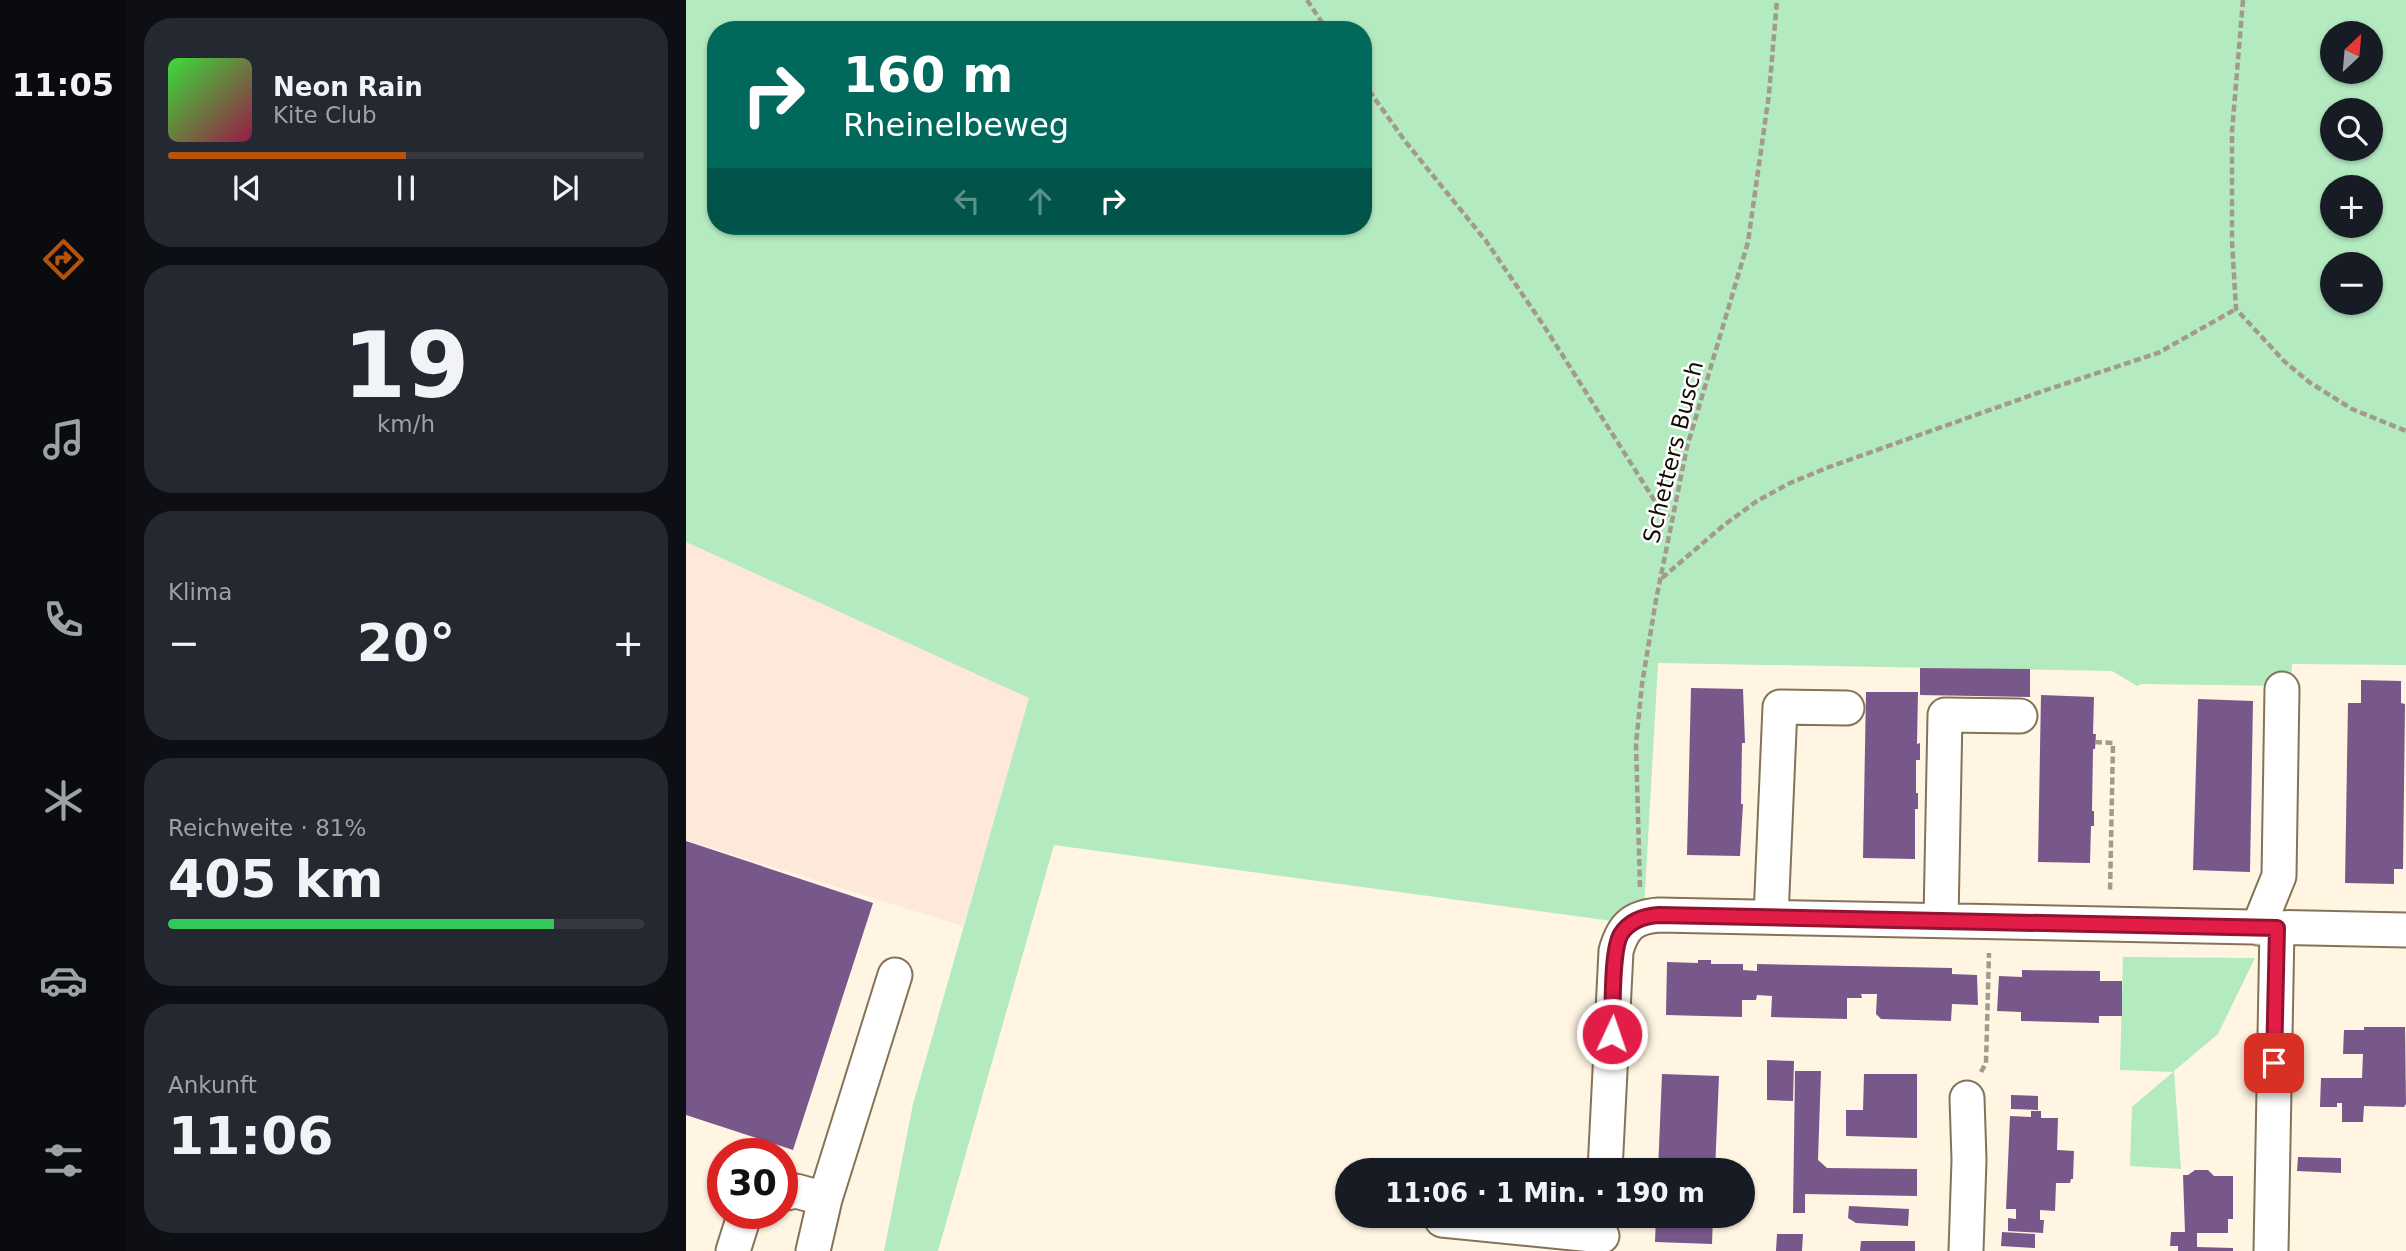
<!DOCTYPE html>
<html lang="de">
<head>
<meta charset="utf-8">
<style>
	:root { --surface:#171b24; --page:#242831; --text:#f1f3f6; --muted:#9ea1a6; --line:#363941; --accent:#b45309 }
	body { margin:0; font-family:"DejaVu Sans",sans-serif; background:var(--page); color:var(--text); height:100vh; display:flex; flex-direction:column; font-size:26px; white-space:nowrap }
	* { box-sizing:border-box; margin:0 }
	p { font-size:23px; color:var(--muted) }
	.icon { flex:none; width:38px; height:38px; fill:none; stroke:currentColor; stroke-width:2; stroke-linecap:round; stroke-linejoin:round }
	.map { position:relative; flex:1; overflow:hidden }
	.panel { display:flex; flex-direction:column; gap:18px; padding:18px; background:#0d0f14; width:560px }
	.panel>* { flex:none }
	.hud { position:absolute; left:21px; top:21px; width:665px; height:214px; border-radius:28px; box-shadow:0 2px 5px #0004; background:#00695c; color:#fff; overflow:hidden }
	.needle { width:46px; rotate:26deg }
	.buttons { position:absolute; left:1634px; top:21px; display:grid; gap:14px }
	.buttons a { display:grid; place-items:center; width:63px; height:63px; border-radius:50%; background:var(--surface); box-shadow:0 2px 5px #0004; font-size:35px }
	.speed { position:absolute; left:21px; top:1138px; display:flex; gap:14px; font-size:35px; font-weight:700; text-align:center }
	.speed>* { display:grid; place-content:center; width:91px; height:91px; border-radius:50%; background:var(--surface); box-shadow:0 2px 5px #0004; line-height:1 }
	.speed .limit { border:10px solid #d22; background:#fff; color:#111 }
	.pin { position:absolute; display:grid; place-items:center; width:60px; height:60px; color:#fff; margin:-30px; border-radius:14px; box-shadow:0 4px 10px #0006 }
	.me { position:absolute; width:77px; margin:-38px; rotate:3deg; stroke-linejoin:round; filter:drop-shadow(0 0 5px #0008) }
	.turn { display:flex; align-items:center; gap:24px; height:147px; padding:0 21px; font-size:32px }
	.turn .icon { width:91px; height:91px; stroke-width:2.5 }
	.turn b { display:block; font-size:49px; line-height:60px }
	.lanes { display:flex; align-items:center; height:66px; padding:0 21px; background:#0003; justify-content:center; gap:35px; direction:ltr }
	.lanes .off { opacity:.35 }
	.big { font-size:52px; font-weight:800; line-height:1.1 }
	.panel .widget { flex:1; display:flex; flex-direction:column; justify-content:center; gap:10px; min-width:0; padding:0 24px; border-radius:28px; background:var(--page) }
	.panel .dial { align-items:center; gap:0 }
	.dial b { font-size:91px; line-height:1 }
	.song { display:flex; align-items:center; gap:21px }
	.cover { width:84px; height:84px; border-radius:10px; background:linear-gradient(135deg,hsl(120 70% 55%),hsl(340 70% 35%)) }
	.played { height:7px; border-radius:4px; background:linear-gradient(90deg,var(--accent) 50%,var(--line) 50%) }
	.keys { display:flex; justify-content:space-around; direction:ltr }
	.heat { display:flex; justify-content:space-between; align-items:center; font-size:38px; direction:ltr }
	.charge { height:10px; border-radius:5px; background:linear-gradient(90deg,#34c759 81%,var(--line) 0) }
	.trip { position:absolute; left:649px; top:1158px; width:420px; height:70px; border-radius:35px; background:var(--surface); box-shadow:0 2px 5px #0004; font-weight:800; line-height:70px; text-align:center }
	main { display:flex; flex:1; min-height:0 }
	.tabs { display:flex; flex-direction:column; width:126px; justify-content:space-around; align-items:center; background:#090b0e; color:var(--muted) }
	.tabs .icon { width:49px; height:49px }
	.tabs .current { color:var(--accent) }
	.tabs b { font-size:32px; color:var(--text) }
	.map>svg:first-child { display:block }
	.industrial { fill:#fee7db }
	.green { fill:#b4eac0; fill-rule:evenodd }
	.building { fill:#78578a }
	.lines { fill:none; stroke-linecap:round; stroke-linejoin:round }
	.minor-casing { stroke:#837357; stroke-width:37 }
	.path { stroke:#a29a8b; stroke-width:4.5; stroke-dasharray:7 3.5; stroke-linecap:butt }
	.minor { stroke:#fff; stroke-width:33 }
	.route-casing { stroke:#92132f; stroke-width:18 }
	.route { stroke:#e11d48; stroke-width:12 }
	.labels { text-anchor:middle; stroke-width:5; stroke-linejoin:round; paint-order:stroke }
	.street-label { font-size:23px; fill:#130d04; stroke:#fff }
</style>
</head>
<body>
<main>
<nav class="tabs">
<b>11:05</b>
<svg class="icon current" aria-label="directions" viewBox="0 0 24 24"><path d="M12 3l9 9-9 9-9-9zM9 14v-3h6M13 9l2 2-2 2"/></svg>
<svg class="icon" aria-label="music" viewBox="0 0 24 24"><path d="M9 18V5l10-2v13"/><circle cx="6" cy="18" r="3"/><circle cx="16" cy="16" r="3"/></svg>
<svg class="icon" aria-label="phone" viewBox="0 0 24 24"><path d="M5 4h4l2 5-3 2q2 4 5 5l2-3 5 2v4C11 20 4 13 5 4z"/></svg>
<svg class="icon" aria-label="climate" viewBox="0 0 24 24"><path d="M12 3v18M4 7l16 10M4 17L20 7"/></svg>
<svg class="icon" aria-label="car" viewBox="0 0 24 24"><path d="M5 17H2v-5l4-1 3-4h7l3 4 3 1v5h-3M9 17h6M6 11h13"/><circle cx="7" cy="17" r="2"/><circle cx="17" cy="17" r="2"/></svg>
<svg class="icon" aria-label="filters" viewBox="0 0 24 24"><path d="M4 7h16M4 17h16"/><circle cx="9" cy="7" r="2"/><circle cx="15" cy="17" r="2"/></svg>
</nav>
<section class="panel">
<div class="widget">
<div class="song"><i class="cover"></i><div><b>Neon Rain</b><p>Kite Club</p></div></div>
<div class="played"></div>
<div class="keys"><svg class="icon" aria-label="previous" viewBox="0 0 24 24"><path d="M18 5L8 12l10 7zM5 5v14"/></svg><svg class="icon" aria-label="pause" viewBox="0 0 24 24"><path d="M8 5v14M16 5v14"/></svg><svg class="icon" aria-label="next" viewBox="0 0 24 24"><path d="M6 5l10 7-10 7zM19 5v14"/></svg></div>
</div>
<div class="widget dial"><b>19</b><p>km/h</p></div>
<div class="widget"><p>Klima</p>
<div class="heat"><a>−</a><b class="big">20°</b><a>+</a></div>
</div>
<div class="widget"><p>Reichweite · 81%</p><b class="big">405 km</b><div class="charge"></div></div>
<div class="widget"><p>Ankunft</p><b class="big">11:06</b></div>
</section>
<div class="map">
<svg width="1720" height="1251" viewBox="0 0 1720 1251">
	<rect width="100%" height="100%" fill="#fff5e2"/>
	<path class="industrial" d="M0 542 344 697 277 926 0 840Z"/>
	<path class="green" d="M0 0H1720V665L1606 664 1605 686 1455 684 1451 686 1426 671 972 663 958 910 941 923 368 845 252 1251H198L227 1104 343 698 0 542ZM30 30H677V226H30ZM1647 33H1685V72H1647ZM1647 110H1685V149H1647ZM1647 187H1685V226H1647ZM1647 264H1685V303H1647Z
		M1437 957 1569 958 1532 1034 1488 1071 1495 1169 1444 1166 1446 1107 1487 1072 1434 1070Z"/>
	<path class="building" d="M1234 668 1344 669V697L1234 695Z
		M1675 680 1715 681V703L1719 704 1717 869H1708V884L1659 883 1662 703H1675Z
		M1005 688 1057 689 1059 743H1056L1055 804H1057L1054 856 1001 855Z
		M1180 692H1232L1231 744 1234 743V760H1230V793H1232V809H1229V859L1177 858Z
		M1355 695 1408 697 1407 734H1410L1409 749H1407L1406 811H1408V826H1405L1404 863 1352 862Z
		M1512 699 1567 701 1564 872 1507 870Z
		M0 841 187 903 107 1150 0 1115Z
		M1012 960H1025V964H1057V970L1071 971V964L1266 968V974L1291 975 1292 1005 1266 1004 1265 1021 1195 1019 1190 1014 1191 994H1175L1176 998H1161V1019L1085 1017 1086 996 1071 995 1070 1000H1056V1017L980 1015 981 962 1012 963Z
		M1336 970 1414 971V981H1436V1016H1413V1023L1335 1021V1012L1311 1011 1313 976 1336 977Z
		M1678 1027H1719L1720 1104 1718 1107 1678 1106 1677 1122H1656V1103H1651V1107H1634L1635 1078H1676L1677 1054H1657L1658 1030H1678Z
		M1081 1060 1108 1061 1107 1101 1081 1100Z
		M1109 1071H1135L1132 1160 1141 1168 1231 1169V1196L1119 1194V1213H1107Z
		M976 1074 1033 1076 1029 1171H972Z
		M1178 1074H1231V1138L1160 1136V1110H1177Z
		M1325 1095 1352 1096V1110L1325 1109Z
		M1345 1111H1355V1118H1372L1371 1150 1388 1151 1387 1179H1385L1384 1183H1370L1369 1211 1354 1210V1220H1358L1357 1233 1322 1231V1218L1330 1219V1209H1320L1324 1116 1345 1117Z
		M1612 1157 1655 1158V1173L1611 1171Z
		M1509 1170H1522L1528 1176H1547V1219H1542V1233H1511V1247L1547 1248V1251H1492V1246H1484L1485 1232H1499L1497 1175H1502Z
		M1163 1206 1223 1209 1222 1226 1170 1223 1162 1218Z
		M970 1216H1027L1026 1244 969 1242Z
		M1316 1232 1349 1234V1248L1315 1246Z
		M1091 1234H1117L1116 1251H1090Z
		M1175 1241H1229V1251H1174Z"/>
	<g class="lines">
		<g class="minor-casing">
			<path id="minor" d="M1085 917 1094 707 1161 708
				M1255 920 1259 715 1334 716
				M1572 928 1593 876 1596 689
				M919 1171 930 951C937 926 947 917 973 915L1720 930
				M96 1194 110 1191 139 1199
				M756 1220 916 1236
				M47 1251 59 1213
				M127 1251 139 1199 209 975
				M1280 1251 1283 1160 1281 1098
				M1585 1251 1591 928"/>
		</g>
		<path class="path" d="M621 0 641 30
			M1557 0 1546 132V241L1550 309 1598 361 1623 382 1666 409 1720 431
			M677 82 719 141 800 241 858 326 972 506 985 520
			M976 578 1038 525 1071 501 1104 483 1143 467 1363 389 1472 353 1550 309
			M1409 742 1427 743 1424 893
			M954 887 950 744 956 684 970 600 1001 447 1062 242 1083 94 1091 0
			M1295 1072 1300 1063 1303 953"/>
		<use href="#minor" class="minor"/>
	</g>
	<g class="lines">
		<g class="route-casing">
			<path id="route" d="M926 1034C927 1012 925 950 935 934 944 920 958 916 973 915L1591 928 1588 1063"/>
		</g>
		<use href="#route" class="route"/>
	</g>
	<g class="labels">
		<g class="street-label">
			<text transform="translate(987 452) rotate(-76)" y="8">Schetters Busch</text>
		</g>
	</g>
</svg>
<div class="buttons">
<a><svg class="needle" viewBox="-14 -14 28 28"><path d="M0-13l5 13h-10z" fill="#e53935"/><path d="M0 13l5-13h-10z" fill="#9ea1a6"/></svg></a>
<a><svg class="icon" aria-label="search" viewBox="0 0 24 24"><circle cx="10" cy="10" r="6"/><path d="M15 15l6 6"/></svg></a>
<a>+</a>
<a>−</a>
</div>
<div class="speed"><div class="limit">30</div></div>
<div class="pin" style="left:1588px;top:1063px;background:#d93025"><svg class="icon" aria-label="arrive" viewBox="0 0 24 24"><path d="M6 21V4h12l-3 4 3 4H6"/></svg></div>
<svg class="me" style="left:926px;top:1034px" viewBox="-20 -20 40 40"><circle r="17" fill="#e11d48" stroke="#fff" stroke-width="3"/><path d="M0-11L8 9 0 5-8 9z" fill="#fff"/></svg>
<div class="trip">11:06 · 1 Min. · 190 m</div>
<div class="hud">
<div class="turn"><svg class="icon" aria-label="right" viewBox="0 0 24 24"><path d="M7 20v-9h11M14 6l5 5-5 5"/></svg><div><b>160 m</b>Rheinelbeweg</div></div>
<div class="lanes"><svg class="icon off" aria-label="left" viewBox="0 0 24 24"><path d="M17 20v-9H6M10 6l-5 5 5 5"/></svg><svg class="icon off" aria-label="ahead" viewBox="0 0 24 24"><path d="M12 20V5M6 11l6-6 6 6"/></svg><svg class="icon" aria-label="right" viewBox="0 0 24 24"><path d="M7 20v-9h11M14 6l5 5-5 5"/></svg></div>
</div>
</div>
</main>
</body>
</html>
